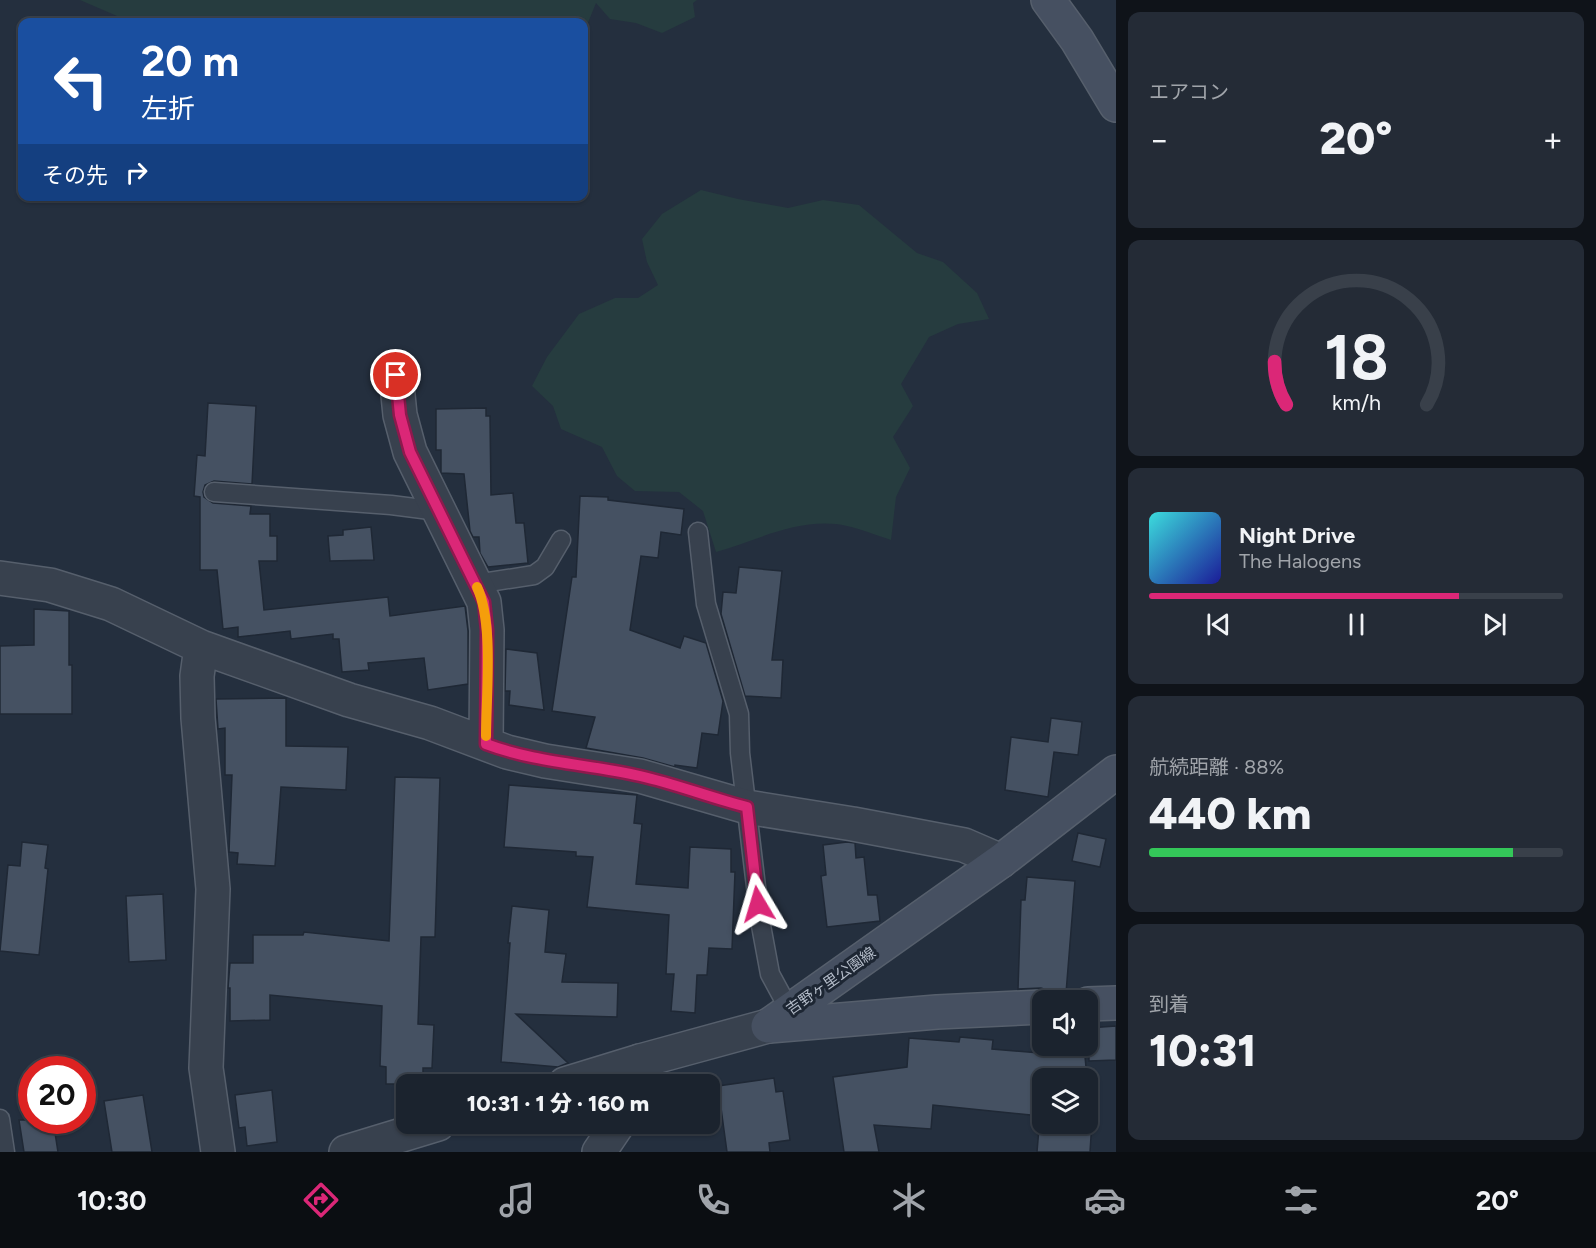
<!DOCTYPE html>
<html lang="ja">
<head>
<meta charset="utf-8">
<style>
	:root { --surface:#1b232e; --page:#242b36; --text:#f1f3f6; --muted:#a0a4aa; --line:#39404a; --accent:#db2777 }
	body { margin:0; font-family:Figtree,"Noto Sans JP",sans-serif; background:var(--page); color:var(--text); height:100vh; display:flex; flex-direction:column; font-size:22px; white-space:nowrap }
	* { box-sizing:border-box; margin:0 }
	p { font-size:20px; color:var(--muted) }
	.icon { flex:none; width:33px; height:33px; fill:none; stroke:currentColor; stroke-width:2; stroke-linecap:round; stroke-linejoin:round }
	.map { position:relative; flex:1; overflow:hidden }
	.drawer { display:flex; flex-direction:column; gap:12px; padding:12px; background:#0f1319; width:480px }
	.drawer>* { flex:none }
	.banner { position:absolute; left:18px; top:18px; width:570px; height:183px; border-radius:12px; box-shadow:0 2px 4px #0004,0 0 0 2px var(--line); background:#1a4fa0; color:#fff; overflow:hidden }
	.controls { position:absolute; left:1032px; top:990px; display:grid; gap:12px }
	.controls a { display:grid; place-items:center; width:66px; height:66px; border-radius:12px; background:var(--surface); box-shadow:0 2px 4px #0004,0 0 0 2px var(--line); font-size:30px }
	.speed { position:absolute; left:18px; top:1056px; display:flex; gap:12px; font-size:30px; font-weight:700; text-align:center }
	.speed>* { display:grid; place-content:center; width:78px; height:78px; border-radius:50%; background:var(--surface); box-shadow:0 2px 4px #0004,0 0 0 2px var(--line); line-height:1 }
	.speed .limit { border:9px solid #d22; background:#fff; color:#111 }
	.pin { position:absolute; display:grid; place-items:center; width:51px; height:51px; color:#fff; margin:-26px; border:3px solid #fff; border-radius:50%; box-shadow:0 2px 6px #0007 }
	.me { position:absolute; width:66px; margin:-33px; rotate:353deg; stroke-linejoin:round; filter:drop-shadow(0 0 4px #0008) }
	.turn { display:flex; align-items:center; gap:21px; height:126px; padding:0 24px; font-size:27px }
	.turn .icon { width:78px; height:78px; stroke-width:2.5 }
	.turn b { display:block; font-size:42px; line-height:51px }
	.then { display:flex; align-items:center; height:57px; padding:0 24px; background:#0003; gap:12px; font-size:22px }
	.big { font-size:45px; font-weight:800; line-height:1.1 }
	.drawer .card { flex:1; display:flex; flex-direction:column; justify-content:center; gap:9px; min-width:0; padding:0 21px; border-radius:12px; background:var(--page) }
	.drawer .dial { align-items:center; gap:0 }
	.dial svg { height:156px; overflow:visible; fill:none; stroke:var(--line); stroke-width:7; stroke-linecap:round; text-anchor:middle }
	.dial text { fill:var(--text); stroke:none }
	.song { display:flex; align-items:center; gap:18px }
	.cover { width:72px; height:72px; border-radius:9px; background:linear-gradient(135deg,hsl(180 70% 55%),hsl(240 70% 35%)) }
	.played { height:6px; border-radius:3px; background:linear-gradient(90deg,var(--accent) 75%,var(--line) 75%) }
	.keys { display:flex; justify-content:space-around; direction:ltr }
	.heat { display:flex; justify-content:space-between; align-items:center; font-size:33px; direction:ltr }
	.charge { height:9px; border-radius:4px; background:linear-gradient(90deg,#34c759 88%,var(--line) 0) }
	.trip { position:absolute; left:396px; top:1074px; width:324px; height:60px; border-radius:12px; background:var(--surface); box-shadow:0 2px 4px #0004,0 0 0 2px var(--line); font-weight:800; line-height:60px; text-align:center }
	.dock { display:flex; height:96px; justify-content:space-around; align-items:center; background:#0b0e12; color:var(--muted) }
	.dock .icon { width:42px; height:42px }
	.dock .selected { color:var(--accent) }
	.dock b { font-size:27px; color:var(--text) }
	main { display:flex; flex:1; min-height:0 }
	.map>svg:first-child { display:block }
	.green { fill:#263c3f }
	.building { fill:#455162; stroke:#1f2835; stroke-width:1.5 }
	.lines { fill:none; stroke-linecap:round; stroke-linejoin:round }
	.service-casing { stroke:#565f6c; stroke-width:21 }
	.minor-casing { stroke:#565f6c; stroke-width:36 }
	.tertiary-casing { stroke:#565f6c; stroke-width:36 }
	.secondary-casing { stroke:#565f6c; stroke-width:36 }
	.service { stroke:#38414e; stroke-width:18 }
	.minor { stroke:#38414e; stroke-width:33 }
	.tertiary { stroke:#38414e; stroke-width:33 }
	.secondary { stroke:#465061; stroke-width:33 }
	.route-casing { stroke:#8e194d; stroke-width:15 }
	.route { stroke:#db2777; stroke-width:10 }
	.slow { stroke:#f59e0b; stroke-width:10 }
	.labels { text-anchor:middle; stroke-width:6; stroke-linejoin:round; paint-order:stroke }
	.street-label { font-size:15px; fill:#b4bcc9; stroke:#1d2633 }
</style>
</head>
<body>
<main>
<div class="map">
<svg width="1116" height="1152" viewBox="0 0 1116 1152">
	<rect width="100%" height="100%" fill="#242f3e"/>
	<path class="green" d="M80 0H697L693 3 695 17 662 33 636 23 610 19 596 3 585 30 586 71 584 72V22H131Z
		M701 190 738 199 788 208 823 200 859 205 917 253 943 262 977 293 989 319 958 324 929 337 901 384 913 406 893 437 910 468 896 497 891 540C876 535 861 529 847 526 802 516 758 540 716 552L703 511 679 492 635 491 617 476 602 447 561 429 553 406 532 386 547 357 579 314 615 298H638L658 285 647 262 642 239 662 214Z"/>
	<path class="building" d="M208 403 256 406 252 484 214 481 205 485 203 492 204 497 213 503 251 506 250 514H270V536H277V561H259L264 610 388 597 390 616 465 606 468 631V684L428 690 424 658 368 663 369 670 342 672 339 639H333V634L291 639 290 631 238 637V627L223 629 217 570H200V497L194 496 197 455 205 456Z
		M486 408V416H490L491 495 513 493 516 523H524L528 563 488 567 480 553 479 537H473L470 531 464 474 441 473V450H436V409Z
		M580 496 608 497V500L684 509 681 535 661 532 658 558 641 556 630 630 680 648 684 636 706 643 723 701 718 735 702 733 697 768 675 765V767L643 758 586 748 595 717 552 711 572 577H576Z
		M371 527 374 560 330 561 328 536 343 535V530Z
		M739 567 782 571 772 660H783L781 698 745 696 721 614 723 592 736 593Z
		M34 609 69 611V665H72V714H0V646L34 645Z
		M506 649 537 653 544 710 509 705 510 691H505Z
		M286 698V746L348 747 346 790 281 787 275 866 237 864 238 853 229 852 232 775H225V728L218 729 216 699Z
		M1051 718 1082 722 1078 755 1054 752 1048 797 1005 790 1011 737 1048 742Z
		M395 777 440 778 435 937H421L418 1024 434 1025 432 1068H423V1084H386V1067L380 1066 382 1006 270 995V1020L230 1021V988H228L230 963H253V935H303L304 932 389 941Z
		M509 785 637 795 634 823 642 824 636 884 688 888 690 847 731 849V872H735L732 949 709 948 707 975H697L695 1013 671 1011 674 974H666L669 915 587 907 593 857 576 856V852L504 847Z
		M1078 833 1106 839 1100 867 1072 861Z
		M22 842 48 845 45 868 48 869 39 955 0 951 8 865 20 866Z
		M847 842 855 843 856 858 864 857 868 895H877L880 921 827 927 821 876 826 875 823 845Z
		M1027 877 1075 881 1066 993 1053 992 1041 988 1018 989 1021 900H1025Z
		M163 894 166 960 129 962 126 896Z
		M512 906 549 910 545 952 566 954 562 982 618 983 617 1017 516 1014 568 1063 558 1067 501 1062 510 943H508Z
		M1116 1026V1060L1089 1061 1088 1028Z
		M960 1037 993 1040 992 1049 1051 1054V1046H1084L1087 1078H1042V1124H1088V1086L1089 1106H1093L1090 1152H1037L1040 1116 933 1105 931 1129 874 1125 879 1152H844L833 1077 907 1067 909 1038 959 1042Z
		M774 1078 776 1092 783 1091 790 1140 769 1143 770 1152H727L718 1086Z
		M272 1090 277 1142 247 1146 245 1127 239 1128 235 1095Z
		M143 1095 152 1152H112L104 1101Z
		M19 1120H53L58 1152H24Z"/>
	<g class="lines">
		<g class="service-casing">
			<path id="service" d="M214 492 391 505 438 511
				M698 532 706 604 739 714 740 753 760 920 770 974 790 1011
				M476 584 534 575 545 567 561 540
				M0 1119 5 1152"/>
		</g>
		<g class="minor-casing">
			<path id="minor" d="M396 375 400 415 410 452 484 602 487 630 486 744
				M0 578 50 585 111 604 201 647 349 700 430 723 507 752 545 761 640 776 747 807 853 824 964 845 1001 861
				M201 647 197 676 198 718 213 889 206 1068 218 1152
				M632 1084 640 1061
				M599 1152 618 1124"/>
		</g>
		<g class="tertiary-casing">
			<path id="tertiary" d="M565 1084 640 1061 768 1026
				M346 1152 438 1124"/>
		</g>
		<g class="secondary-casing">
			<path id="secondary" d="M1048 0 1077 40 1116 105
				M1088 1004 1116 1003
				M768 1026 1001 861 1116 772
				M769 1026 937 1012 1042 1007"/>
		</g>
		<use href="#service" class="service"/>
		<use href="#minor" class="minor"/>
		<use href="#tertiary" class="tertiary"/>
		<use href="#secondary" class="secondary"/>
	</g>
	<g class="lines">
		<g class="route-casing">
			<path id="route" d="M396 375 400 415 410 452 484 602 487 630 486 744C536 763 588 764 640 776 676 784 711 798 747 807L758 904"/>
		</g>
		<use href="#route" class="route"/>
		<path class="slow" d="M477 587C494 623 486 695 486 736"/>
	</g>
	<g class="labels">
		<g class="street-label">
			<text transform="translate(831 981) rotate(-35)" y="5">吉野ヶ里公園線</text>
		</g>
	</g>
</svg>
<div class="controls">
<a><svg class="icon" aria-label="sound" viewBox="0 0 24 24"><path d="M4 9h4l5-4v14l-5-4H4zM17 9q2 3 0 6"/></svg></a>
<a><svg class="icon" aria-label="layers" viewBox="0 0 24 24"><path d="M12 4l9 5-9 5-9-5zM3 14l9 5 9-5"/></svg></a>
</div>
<div class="speed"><div class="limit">20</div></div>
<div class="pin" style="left:396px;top:375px;background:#d93025"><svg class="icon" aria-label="arrive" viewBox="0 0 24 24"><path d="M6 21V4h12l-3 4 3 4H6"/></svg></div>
<svg class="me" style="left:758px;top:904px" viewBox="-20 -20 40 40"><path d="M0-17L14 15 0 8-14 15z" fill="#db2777" stroke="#fff" stroke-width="4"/></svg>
<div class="trip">10:31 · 1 分 · 160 m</div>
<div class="banner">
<div class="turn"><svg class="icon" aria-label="left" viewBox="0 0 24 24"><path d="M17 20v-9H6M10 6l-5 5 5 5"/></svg><div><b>20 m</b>左折</div></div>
<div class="then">その先<svg class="icon" aria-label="right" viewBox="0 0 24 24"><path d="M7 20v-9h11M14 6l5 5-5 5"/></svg></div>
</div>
</div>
<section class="drawer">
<div class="card"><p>エアコン</p>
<div class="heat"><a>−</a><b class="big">20°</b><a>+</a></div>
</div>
<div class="card dial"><svg viewBox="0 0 100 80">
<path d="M14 69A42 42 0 1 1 86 69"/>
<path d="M14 69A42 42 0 0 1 8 47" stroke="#db2777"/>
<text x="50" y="56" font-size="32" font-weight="700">18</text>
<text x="50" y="72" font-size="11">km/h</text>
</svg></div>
<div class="card">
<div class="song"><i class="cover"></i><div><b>Night Drive</b><p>The Halogens</p></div></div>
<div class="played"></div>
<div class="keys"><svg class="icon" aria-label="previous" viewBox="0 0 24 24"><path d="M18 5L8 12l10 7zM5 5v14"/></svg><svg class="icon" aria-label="pause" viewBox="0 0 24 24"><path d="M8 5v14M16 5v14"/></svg><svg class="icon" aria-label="next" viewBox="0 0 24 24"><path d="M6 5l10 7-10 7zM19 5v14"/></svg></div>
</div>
<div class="card"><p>航続距離 · 88%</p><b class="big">440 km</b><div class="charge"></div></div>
<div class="card"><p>到着</p><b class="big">10:31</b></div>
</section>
</main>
<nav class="dock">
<b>10:30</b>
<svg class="icon selected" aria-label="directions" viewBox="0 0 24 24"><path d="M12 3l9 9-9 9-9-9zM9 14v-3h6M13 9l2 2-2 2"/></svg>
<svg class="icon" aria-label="music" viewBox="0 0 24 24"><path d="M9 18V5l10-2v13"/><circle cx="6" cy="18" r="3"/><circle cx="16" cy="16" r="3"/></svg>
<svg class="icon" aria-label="phone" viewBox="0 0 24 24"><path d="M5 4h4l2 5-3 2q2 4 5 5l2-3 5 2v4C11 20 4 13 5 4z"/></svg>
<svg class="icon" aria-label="climate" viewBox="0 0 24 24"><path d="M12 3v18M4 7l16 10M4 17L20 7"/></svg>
<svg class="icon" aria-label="car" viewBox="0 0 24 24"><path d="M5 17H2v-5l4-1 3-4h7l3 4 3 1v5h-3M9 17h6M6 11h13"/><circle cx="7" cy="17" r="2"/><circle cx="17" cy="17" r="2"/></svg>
<svg class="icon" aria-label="filters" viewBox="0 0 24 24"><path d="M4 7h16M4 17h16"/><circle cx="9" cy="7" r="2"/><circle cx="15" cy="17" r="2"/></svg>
<b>20°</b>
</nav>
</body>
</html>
